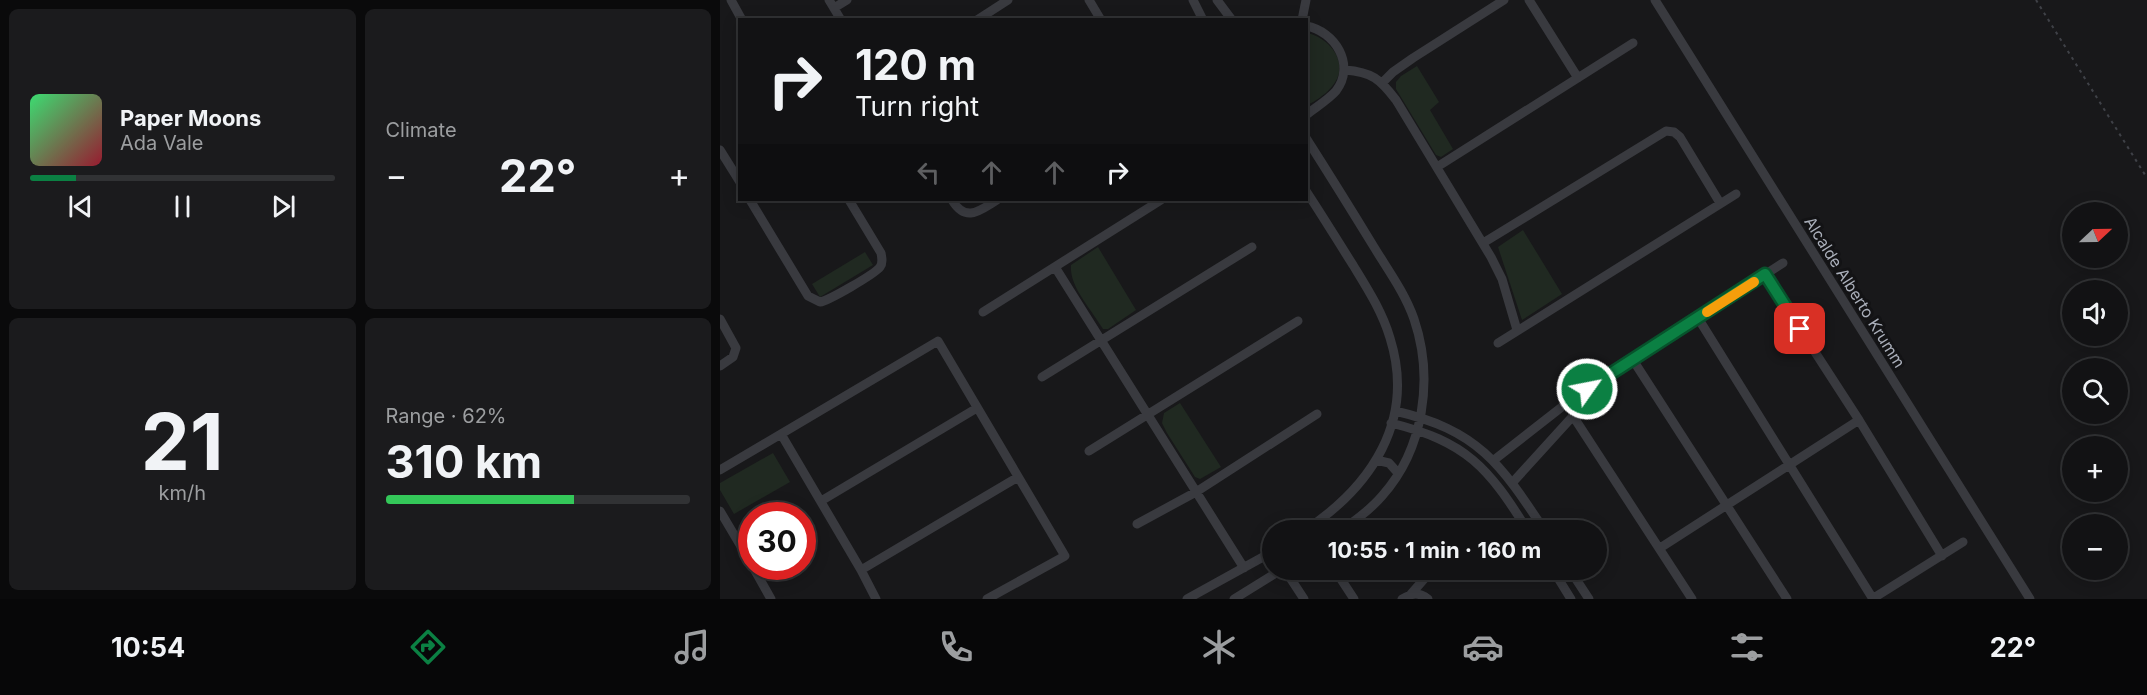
<!DOCTYPE html>
<html lang="en">
<head>
<meta charset="utf-8">
<style>
	:root { --surface:#121214; --page:#1b1b1d; --text:#f1f3f6; --muted:#9c9ea0; --line:#313234; --accent:#0b8043 }
	body { margin:0; font-family:Inter,sans-serif; background:var(--page); color:var(--text); height:100vh; display:flex; flex-direction:column; font-size:22px; white-space:nowrap }
	* { box-sizing:border-box; margin:0 }
	p { font-size:20px; color:var(--muted) }
	.icon { flex:none; width:33px; height:33px; fill:none; stroke:currentColor; stroke-width:2; stroke-linecap:round; stroke-linejoin:round }
	.map { position:relative; flex:1; overflow:hidden }
	.sheet { display:flex; flex-direction:column; gap:9px; padding:9px; background:#0a0a0b; width:720px }
	.sheet>* { flex:none }
	.top-card { position:absolute; left:18px; top:18px; width:570px; height:183px; border-radius:0px; box-shadow:0 3px 15px #0003,0 0 0 2px var(--line); background:#121214; color:var(--text); overflow:hidden }
	.needle { width:39px; rotate:68deg }
	.buttons { position:absolute; left:1342px; top:202px; display:grid; gap:12px }
	.buttons a { display:grid; place-items:center; width:66px; height:66px; border-radius:50%; background:var(--surface); box-shadow:0 3px 15px #0003,0 0 0 2px var(--line); font-size:30px }
	.speed { position:absolute; left:18px; top:502px; display:flex; gap:12px; font-size:30px; font-weight:700; text-align:center }
	.speed>* { display:grid; place-content:center; width:78px; height:78px; border-radius:50%; background:var(--surface); box-shadow:0 3px 15px #0003,0 0 0 2px var(--line); line-height:1 }
	.speed .limit { border:9px solid #d22; background:#fff; color:#111 }
	.pin { position:absolute; display:grid; place-items:center; width:51px; height:51px; color:#fff; margin:-26px; border-radius:12px; box-shadow:0 3px 9px #0006 }
	.me { position:absolute; width:66px; margin:-33px; rotate:57deg; stroke-linejoin:round; filter:drop-shadow(0 0 4px #0008) }
	.turn { display:flex; align-items:center; gap:21px; height:126px; padding:0 18px; font-size:27px }
	.turn .icon { width:78px; height:78px; stroke-width:2.5 }
	.turn b { display:block; font-size:42px; line-height:51px }
	.lanes { display:flex; align-items:center; height:57px; padding:0 18px; background:#0003; justify-content:center; gap:30px; direction:ltr }
	.lanes .off { opacity:.35 }
	.big { font-size:45px; font-weight:700; line-height:1.1 }
	.sheet .tile { flex:1; display:flex; flex-direction:column; justify-content:center; gap:9px; min-width:0; padding:0 21px; border-radius:9px; background:var(--page) }
	.sheet .dial { align-items:center; gap:0 }
	.dial b { font-size:78px; line-height:1 }
	.song { display:flex; align-items:center; gap:18px }
	.cover { width:72px; height:72px; border-radius:9px; background:linear-gradient(135deg,hsl(140 70% 55%),hsl(350 70% 35%)) }
	.played { height:6px; border-radius:3px; background:linear-gradient(90deg,var(--accent) 15%,var(--line) 15%) }
	.keys { display:flex; justify-content:space-around; direction:ltr }
	.heat { display:flex; justify-content:space-between; align-items:center; font-size:33px; direction:ltr }
	.charge { height:9px; border-radius:4px; background:linear-gradient(90deg,#34c759 62%,var(--line) 0) }
	.sheet .tiles { flex:1; display:grid; gap:9px; grid-template-columns:repeat(2,1fr) }
	.trip { position:absolute; left:542px; top:520px; width:345px; height:60px; border-radius:30px; background:var(--surface); box-shadow:0 3px 15px #0003,0 0 0 2px var(--line); font-weight:700; line-height:60px; text-align:center }
	.dock { display:flex; height:96px; justify-content:space-around; align-items:center; background:#070708; color:var(--muted) }
	.dock .icon { width:42px; height:42px }
	.dock .on { color:var(--accent) }
	.dock b { font-size:27px; color:var(--text) }
	main { display:flex; flex:1; min-height:0 }
	.map>svg:first-child { display:block }
	.green { fill:#202921 }
	.lines { fill:none; stroke-linecap:round; stroke-linejoin:round }
	.path { stroke:#3f4147; stroke-width:2; stroke-dasharray:3 4.5; stroke-linecap:butt }
	.street { stroke:#393a3f; stroke-width:9 }
	.route-casing { stroke:#07532c; stroke-width:15 }
	.route { stroke:#0b8043; stroke-width:10 }
	.slow { stroke:#f59e0b; stroke-width:10 }
	.labels { text-anchor:middle; stroke-width:6; stroke-linejoin:round; paint-order:stroke }
	.street-label { font-size:16px; fill:#aaafba; stroke:#131315 }
</style>
</head>
<body>
<main>
<section class="sheet">
<div class="tiles">
<div class="tile">
<div class="song"><i class="cover"></i><div><b>Paper Moons</b><p>Ada Vale</p></div></div>
<div class="played"></div>
<div class="keys"><svg class="icon" aria-label="previous" viewBox="0 0 24 24"><path d="M18 5L8 12l10 7zM5 5v14"/></svg><svg class="icon" aria-label="pause" viewBox="0 0 24 24"><path d="M8 5v14M16 5v14"/></svg><svg class="icon" aria-label="next" viewBox="0 0 24 24"><path d="M6 5l10 7-10 7zM19 5v14"/></svg></div>
</div>
<div class="tile"><p>Climate</p>
<div class="heat"><a>−</a><b class="big">22°</b><a>+</a></div>
</div>
<div class="tile dial"><b>21</b><p>km/h</p></div>
<div class="tile"><p>Range · 62%</p><b class="big">310 km</b><div class="charge"></div></div>
</div>
</section>
<div class="map">
<svg width="1427" height="599" viewBox="0 0 1427 599">
	<rect width="100%" height="100%" fill="#18181a"/>
	<path class="green" d="M587 33C603 36 623 53 619 73 616 87 599 100 587 105Z
		M697 66 719 102 710 110 733 149 721 157 716 155 676 89V82L681 76Z
		M803 230 842 294 802 320 778 247Z
		M378 247 416 310 388 329H383L379 323C369 307 349 285 351 265Z
		M145 252 153 265 100 297 92 284Z
		M460 403 501 467 480 479 475 477 447 433 442 423 444 413Z
		M53 453 70 482 14 514 0 490V483Z"/>
	<g class="lines">
		<path class="path" d="M1316 0 1427 178"/>
		<path class="street" d="M11 0 22 20
			M109 0 121 20
			M369 0 381 20
			M473 0 483 20
			M497 0 512 20
			M809 0 858 78
			M935 0 1310 599
			M114 8 127 0
			M257 20 288 0
			M582 20 586 0
			M586 26C615 31 636 65 616 91 608 100 596 107 586 115
			M625 70C652 72 660 79 676 100L771 257 782 279 797 330
			M662 83 673 72 693 58 784 0
			M586 138C609 174 632 211 654 247 668 270 685 293 694 319 714 378 704 449 662 496 650 510 635 521 620 531
			M0 150 20 182
			M717 167 913 43
			M30 200 88 296 100 302C108 301 155 274 160 267 163 263 162 258 161 253L129 200
			M232 200C246 223 259 211 277 200
			M763 243 946 131 954 132 960 137 1000 203
			M335 267 524 568
			M1045 275 1139 420 1222 556
			M263 312 441 200
			M978 318 1153 599
			M0 319 16 348 13 357 0 366
			M778 343 1016 194
			M913 360 1067 599
			M322 377 532 247
			M852 399 853 416 972 599
			M675 411C758 430 780 463 825 531
			M671 423C747 442 768 467 808 531
			M61 434 141 570 156 599
			M369 451 578 321
			M656 460 669 463 678 473
			M774 460 852 399 1063 263
			M0 470 218 341 345 556 267 599
			M793 482 853 416
			M101 501 257 408
			M0 511 32 565
			M417 524 476 492 597 414
			M584 531C651 487 696 421 670 338 662 311 647 288 633 265 617 240 602 215 586 191
			M940 548 1139 420
			M33 567 51 599
			M141 570 298 477
			M565 570 584 599
			M615 570 634 599
			M833 570 851 599
			M850 570 869 599
			M691 594 712 570
			M467 599 552 552
			M514 599 561 570
			M682 599C692 593 699 592 708 599
			M1152 599 1243 542"/>
	</g>
	<g class="lines">
		<g class="route-casing">
			<path id="route" d="M867 389 1045 274 1080 329"/>
		</g>
		<use href="#route" class="route"/>
		<path class="slow" d="M987 312 1034 282"/>
	</g>
	<g class="labels">
		<g class="street-label">
			<text transform="translate(1135 292) rotate(58)" y="6">Alcalde Alberto Krumm</text>
		</g>
	</g>
</svg>
<div class="buttons">
<a><svg class="needle" viewBox="-14 -14 28 28"><path d="M0-13l5 13h-10z" fill="#e53935"/><path d="M0 13l5-13h-10z" fill="#9c9ea0"/></svg></a>
<a><svg class="icon" aria-label="sound" viewBox="0 0 24 24"><path d="M4 9h4l5-4v14l-5-4H4zM17 9q2 3 0 6"/></svg></a>
<a><svg class="icon" aria-label="search" viewBox="0 0 24 24"><circle cx="10" cy="10" r="6"/><path d="M15 15l6 6"/></svg></a>
<a>+</a>
<a>−</a>
</div>
<div class="speed"><div class="limit">30</div></div>
<div class="pin" style="left:1080px;top:329px;background:#d93025"><svg class="icon" aria-label="arrive" viewBox="0 0 24 24"><path d="M6 21V4h12l-3 4 3 4H6"/></svg></div>
<svg class="me" style="left:867px;top:389px" viewBox="-20 -20 40 40"><circle r="17" fill="#0b8043" stroke="#fff" stroke-width="3"/><path d="M0-11L8 9 0 5-8 9z" fill="#fff"/></svg>
<div class="trip">10:55 · 1 min · 160 m</div>
<div class="top-card">
<div class="turn"><svg class="icon" aria-label="right" viewBox="0 0 24 24"><path d="M7 20v-9h11M14 6l5 5-5 5"/></svg><div><b>120 m</b>Turn right</div></div>
<div class="lanes"><svg class="icon off" aria-label="left" viewBox="0 0 24 24"><path d="M17 20v-9H6M10 6l-5 5 5 5"/></svg><svg class="icon off" aria-label="ahead" viewBox="0 0 24 24"><path d="M12 20V5M6 11l6-6 6 6"/></svg><svg class="icon off" aria-label="ahead" viewBox="0 0 24 24"><path d="M12 20V5M6 11l6-6 6 6"/></svg><svg class="icon" aria-label="right" viewBox="0 0 24 24"><path d="M7 20v-9h11M14 6l5 5-5 5"/></svg></div>
</div>
</div>
</main>
<nav class="dock">
<b>10:54</b>
<svg class="icon on" aria-label="directions" viewBox="0 0 24 24"><path d="M12 3l9 9-9 9-9-9zM9 14v-3h6M13 9l2 2-2 2"/></svg>
<svg class="icon" aria-label="music" viewBox="0 0 24 24"><path d="M9 18V5l10-2v13"/><circle cx="6" cy="18" r="3"/><circle cx="16" cy="16" r="3"/></svg>
<svg class="icon" aria-label="phone" viewBox="0 0 24 24"><path d="M5 4h4l2 5-3 2q2 4 5 5l2-3 5 2v4C11 20 4 13 5 4z"/></svg>
<svg class="icon" aria-label="climate" viewBox="0 0 24 24"><path d="M12 3v18M4 7l16 10M4 17L20 7"/></svg>
<svg class="icon" aria-label="car" viewBox="0 0 24 24"><path d="M5 17H2v-5l4-1 3-4h7l3 4 3 1v5h-3M9 17h6M6 11h13"/><circle cx="7" cy="17" r="2"/><circle cx="17" cy="17" r="2"/></svg>
<svg class="icon" aria-label="filters" viewBox="0 0 24 24"><path d="M4 7h16M4 17h16"/><circle cx="9" cy="7" r="2"/><circle cx="15" cy="17" r="2"/></svg>
<b>22°</b>
</nav>
</body>
</html>
